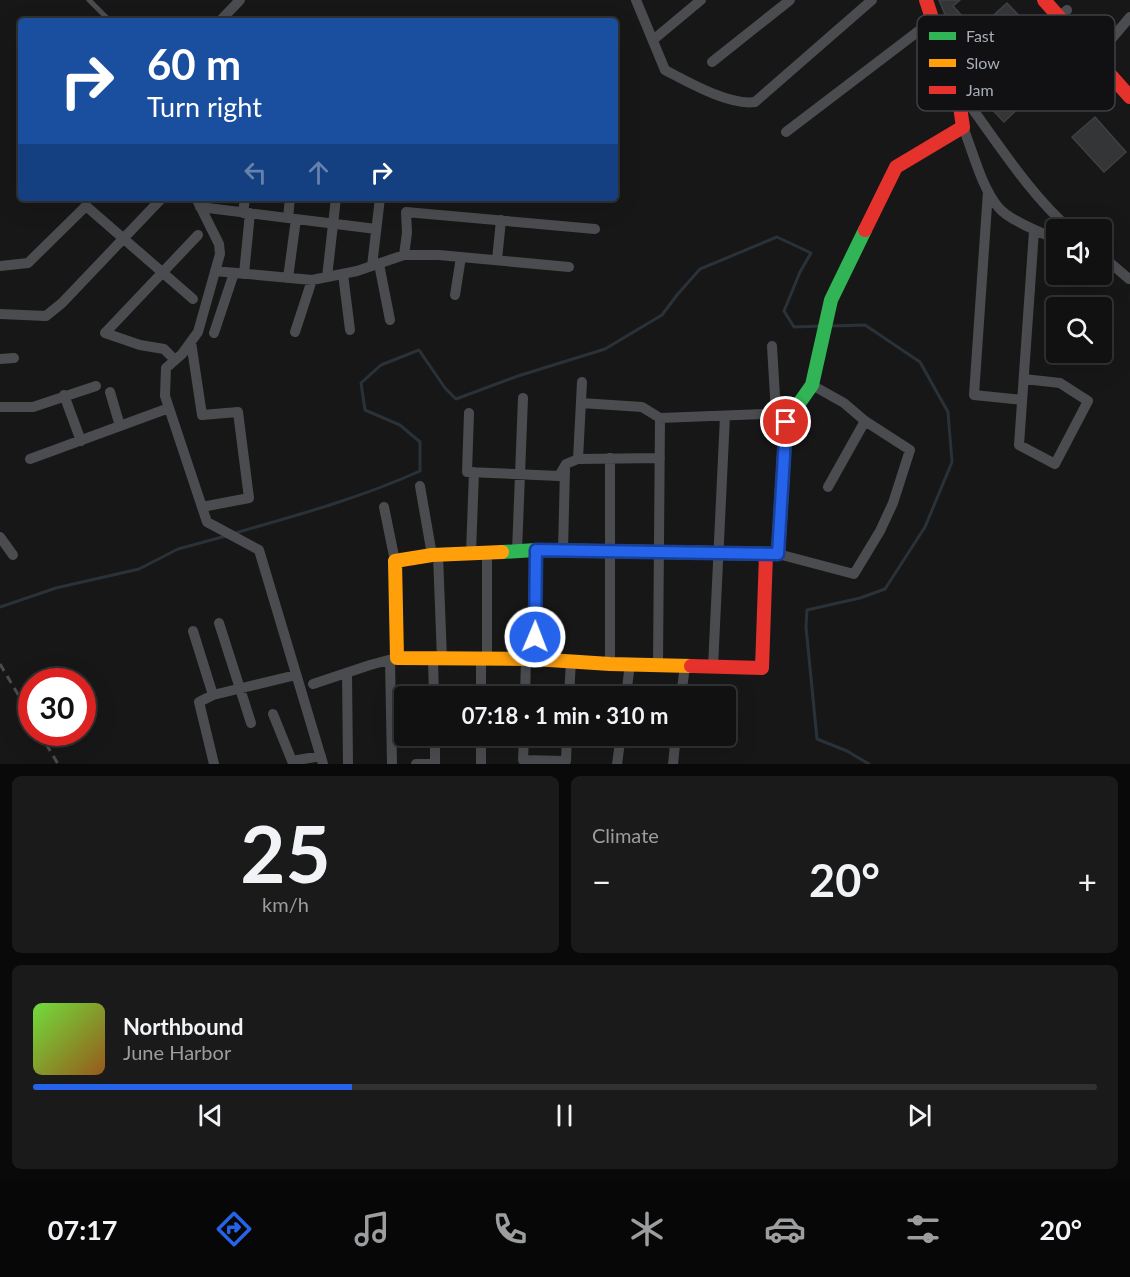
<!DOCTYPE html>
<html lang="en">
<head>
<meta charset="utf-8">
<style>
	:root { --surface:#111; --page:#1a1a1a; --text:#f1f3f6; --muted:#9c9d9f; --line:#303131; --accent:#2563eb }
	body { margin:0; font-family:Lato,sans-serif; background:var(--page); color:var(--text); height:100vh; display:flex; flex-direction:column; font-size:22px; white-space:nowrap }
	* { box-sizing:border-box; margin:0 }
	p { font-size:20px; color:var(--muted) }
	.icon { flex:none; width:33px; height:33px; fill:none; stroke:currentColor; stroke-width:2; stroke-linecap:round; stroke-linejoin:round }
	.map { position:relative; height:764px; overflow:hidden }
	.drawer { display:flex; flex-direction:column; gap:12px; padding:12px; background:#090909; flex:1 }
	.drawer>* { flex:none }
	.banner { position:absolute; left:18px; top:18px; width:600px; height:183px; border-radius:6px; box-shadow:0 6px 24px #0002,0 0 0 2px var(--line); background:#1a4fa0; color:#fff; overflow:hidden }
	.fabs { position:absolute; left:1046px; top:219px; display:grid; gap:12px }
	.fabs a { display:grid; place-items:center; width:66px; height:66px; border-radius:6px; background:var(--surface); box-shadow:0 6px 24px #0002,0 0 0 2px var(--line); font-size:30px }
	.speed { position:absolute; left:18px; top:668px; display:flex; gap:12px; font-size:30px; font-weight:700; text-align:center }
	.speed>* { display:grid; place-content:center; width:78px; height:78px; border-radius:50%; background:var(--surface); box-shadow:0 6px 24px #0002,0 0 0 2px var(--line); line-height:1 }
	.speed .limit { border:9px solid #d22; background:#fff; color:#111 }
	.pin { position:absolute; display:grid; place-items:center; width:51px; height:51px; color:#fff; margin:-26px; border:3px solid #fff; border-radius:50%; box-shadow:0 2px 6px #0007 }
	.me { position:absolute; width:66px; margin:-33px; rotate:1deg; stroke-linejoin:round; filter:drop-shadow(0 0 4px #0008) }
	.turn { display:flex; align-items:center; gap:21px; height:126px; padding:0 30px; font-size:27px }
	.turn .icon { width:78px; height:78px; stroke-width:2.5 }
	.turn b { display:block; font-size:42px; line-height:51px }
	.lanes { display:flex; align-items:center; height:57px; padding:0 30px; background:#0003; justify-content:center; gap:30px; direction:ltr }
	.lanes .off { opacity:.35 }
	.big { font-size:45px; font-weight:700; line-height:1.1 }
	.drawer .tile { flex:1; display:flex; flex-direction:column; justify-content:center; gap:9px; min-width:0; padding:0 21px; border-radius:9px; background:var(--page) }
	.drawer .dial { align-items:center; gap:0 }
	.dial b { font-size:78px; line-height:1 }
	.song { display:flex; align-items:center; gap:18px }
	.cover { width:72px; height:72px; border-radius:9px; background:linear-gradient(135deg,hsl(100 70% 55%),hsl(30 70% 35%)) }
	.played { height:6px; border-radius:3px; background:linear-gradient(90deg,var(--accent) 30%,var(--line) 30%) }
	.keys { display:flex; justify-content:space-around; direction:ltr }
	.heat { display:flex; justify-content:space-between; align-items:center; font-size:33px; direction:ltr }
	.drawer .tiles { flex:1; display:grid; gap:12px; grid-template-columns:1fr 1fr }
	.tile:last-child { grid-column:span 2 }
	.trip { position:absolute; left:394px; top:686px; width:342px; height:60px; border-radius:6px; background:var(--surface); box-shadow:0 6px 24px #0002,0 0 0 2px var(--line); font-weight:700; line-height:60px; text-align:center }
	.tab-bar { display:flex; height:96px; justify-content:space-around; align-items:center; background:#070707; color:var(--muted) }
	.tab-bar .icon { width:42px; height:42px }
	.tab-bar .selected { color:var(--accent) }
	.tab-bar b { font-size:27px; color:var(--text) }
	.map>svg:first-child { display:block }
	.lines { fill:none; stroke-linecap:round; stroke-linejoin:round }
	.stream { stroke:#2a3239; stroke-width:3 }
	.building { fill:#343537; stroke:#3f4043; stroke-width:1.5 }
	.lane { stroke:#4b4c50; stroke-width:5 }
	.street { stroke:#4b4c50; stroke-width:10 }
	.fast { stroke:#30b455; stroke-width:14 }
	.slow { stroke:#ff9f0a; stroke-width:14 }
	.jam { stroke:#e5322d; stroke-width:14 }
	.rail { stroke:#4b4c4f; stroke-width:3; stroke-dasharray:8 6; stroke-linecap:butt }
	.route-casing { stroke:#184099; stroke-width:15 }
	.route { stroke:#2563eb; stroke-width:10 }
	.key { fill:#111113; stroke:#3e4045; stroke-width:1.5 }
	.key-label { font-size:16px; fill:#a8adb8 }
</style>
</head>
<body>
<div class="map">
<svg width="1130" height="764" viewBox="0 0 1130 764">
	<rect width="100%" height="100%" fill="#171717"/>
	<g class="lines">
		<path class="stream" d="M830 326 865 325 920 362 948 412 952 462 925 527 885 589 860 598 807 610 806 627 817 739 847 751 869 764
			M235 533C298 515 360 498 420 471V442L400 425 365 410 361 383 381 365 419 350 445 388 456 399 518 376 605 349 662 315 677 295 700 269 777 237 811 253 800 272 784 311 794 327 821 326
			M0 607 56 588 139 569 178 549 226 536"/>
	</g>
	<path class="building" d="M939 0H960L953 6 976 31 1007 3 1026 23 976 68 960 51Z
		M1036 55 1054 74 1004 122 986 103Z
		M1095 117 1126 152 1104 172 1072 137Z"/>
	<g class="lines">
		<path class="lane" d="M89 0 110 21"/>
		<path class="street" d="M636 0 665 70C688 82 730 106 755 102L872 0
			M220 21 240 0
			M653 40 701 0
			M1103 49 1130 17
			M712 62 790 0
			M963 96C996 140 1029 194 1071 230
			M959 100 1067 10
			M963 127C973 152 982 189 999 208 1009 220 1041 233 1056 239
			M786 132 933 20
			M988 191 974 395 1022 400
			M196 198 219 244 220 254 198 332 182 354 166 368 165 396 207 522 259 550 323 764
			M200 207 376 229
			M243 213 245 198
			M288 218 290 198
			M404 255 407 233 406 212 595 229
			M1101 255 1129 279
			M497 260 501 220
			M379 264 390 320
			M0 266 28 263 86 206 193 299
			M372 266 380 198
			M215 271 312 280 357 271 404 255H439L569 267
			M244 274 250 213
			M343 274 350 330
			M327 277 336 198
			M288 278 296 219
			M455 295 461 257
			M0 314 46 316 62 303 162 198
			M295 332 312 280
			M214 333 234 273
			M191 342 202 415 238 412 249 498 202 507
			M772 346 776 414 781 418
			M0 359 14 358
			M175 360 164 349 140 345 105 333 198 235
			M1024 379 1060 383 1088 401 1055 464 1019 445 1034 231
			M110 392 120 426
			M64 395 81 441
			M581 403 642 407 660 418
			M0 407H33L96 386
			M469 413 467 472 559 476 566 464 578 459 660 458
			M610 458V664
			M30 459 169 408
			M578 459 582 382
			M420 486 432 555
			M828 487 865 421
			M384 507 395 561
			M0 537 13 555
			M517 551 523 398
			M563 551 565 468
			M471 553 474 472
			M778 554 854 574 880 531 893 503 910 450 865 421 844 403 812 385
			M438 555 442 659
			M219 623 251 723
			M193 631 213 695
			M433 659 434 696
			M487 659V553
			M534 659 536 550
			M390 660 392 764
			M658 665 660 418 792 413
			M713 667 725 416
			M347 673 348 764
			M313 684 370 665 396 658
			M481 696V659
			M525 696 526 659
			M569 696 571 661
			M626 696 630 664
			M681 696 685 666
			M273 714 292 761 321 756
			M524 735 523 760 566 761 567 735
			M214 764 199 702 213 695 296 675
			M416 764H435V735
			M481 764V735
			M617 764 621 735
			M673 764 676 735"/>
		<path class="fast" d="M502 552 536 550 778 554 786 422 812 385 831 300 865 230"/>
		<path class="slow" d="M502 552 432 555 395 561 397 658 534 659 610 664 691 666"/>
		<path class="jam" d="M1044 0 1130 97
			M865 230 896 167 963 127 959 100 926 0
			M691 666 762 668 766 554"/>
		<path class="rail" d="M0 664 32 718
			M39 732 58 764"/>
	</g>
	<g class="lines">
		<g class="route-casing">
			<path id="route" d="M535 637 536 550 778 554 786 422"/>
		</g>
		<use href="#route" class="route"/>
	</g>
	<rect x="917" y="15" width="198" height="96" rx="9" class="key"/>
	<rect x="929" y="32" width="27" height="8" fill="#30b455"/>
	<rect x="929" y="59" width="27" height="8" fill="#ff9f0a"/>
	<rect x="929" y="86" width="27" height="8" fill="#e5322d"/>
	<g class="key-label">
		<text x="966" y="42">Fast</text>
		<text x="966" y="69">Slow</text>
		<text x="966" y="96">Jam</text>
	</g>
</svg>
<div class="fabs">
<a><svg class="icon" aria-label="sound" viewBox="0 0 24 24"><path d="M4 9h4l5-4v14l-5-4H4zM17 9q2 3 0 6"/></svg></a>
<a><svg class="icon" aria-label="search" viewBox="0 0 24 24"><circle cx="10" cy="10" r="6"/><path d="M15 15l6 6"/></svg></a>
</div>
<div class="speed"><div class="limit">30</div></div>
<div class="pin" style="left:786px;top:422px;background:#d93025"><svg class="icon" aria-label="arrive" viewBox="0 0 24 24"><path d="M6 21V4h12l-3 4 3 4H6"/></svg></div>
<svg class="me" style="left:535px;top:637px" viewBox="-20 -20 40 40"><circle r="17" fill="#2563eb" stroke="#fff" stroke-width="3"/><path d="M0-11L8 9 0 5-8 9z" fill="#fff"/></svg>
<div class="trip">07:18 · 1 min · 310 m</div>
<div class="banner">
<div class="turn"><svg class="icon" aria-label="right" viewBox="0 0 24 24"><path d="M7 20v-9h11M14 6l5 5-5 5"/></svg><div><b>60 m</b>Turn right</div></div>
<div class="lanes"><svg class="icon off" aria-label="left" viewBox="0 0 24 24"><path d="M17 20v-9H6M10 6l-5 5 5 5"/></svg><svg class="icon off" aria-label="ahead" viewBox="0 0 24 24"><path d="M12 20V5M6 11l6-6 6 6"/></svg><svg class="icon" aria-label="right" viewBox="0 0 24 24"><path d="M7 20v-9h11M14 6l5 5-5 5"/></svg></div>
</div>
</div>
<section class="drawer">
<div class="tiles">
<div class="tile dial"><b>25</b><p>km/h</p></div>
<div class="tile"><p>Climate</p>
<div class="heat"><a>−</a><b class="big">20°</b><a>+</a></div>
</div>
<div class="tile">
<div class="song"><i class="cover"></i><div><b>Northbound</b><p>June Harbor</p></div></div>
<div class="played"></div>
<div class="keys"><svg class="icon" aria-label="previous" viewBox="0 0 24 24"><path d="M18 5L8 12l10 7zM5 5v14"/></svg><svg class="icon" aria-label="pause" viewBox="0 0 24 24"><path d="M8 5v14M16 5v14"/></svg><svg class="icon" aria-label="next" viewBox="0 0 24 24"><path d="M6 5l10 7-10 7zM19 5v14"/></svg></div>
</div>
</div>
</section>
<nav class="tab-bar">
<b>07:17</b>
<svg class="icon selected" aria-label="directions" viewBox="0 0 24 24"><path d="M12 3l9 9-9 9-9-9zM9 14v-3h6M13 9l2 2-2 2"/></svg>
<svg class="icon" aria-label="music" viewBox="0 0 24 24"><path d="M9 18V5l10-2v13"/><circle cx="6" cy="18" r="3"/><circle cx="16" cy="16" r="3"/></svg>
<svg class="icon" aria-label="phone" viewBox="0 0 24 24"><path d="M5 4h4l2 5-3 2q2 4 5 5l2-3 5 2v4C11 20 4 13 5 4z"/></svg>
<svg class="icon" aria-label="climate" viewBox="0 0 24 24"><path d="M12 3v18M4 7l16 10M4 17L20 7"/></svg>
<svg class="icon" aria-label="car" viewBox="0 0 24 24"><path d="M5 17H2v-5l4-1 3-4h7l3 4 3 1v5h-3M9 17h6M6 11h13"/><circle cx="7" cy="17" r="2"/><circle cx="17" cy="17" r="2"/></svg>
<svg class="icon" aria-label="filters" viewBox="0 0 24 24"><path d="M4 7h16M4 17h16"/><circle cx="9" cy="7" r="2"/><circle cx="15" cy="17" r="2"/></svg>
<b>20°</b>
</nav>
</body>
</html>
